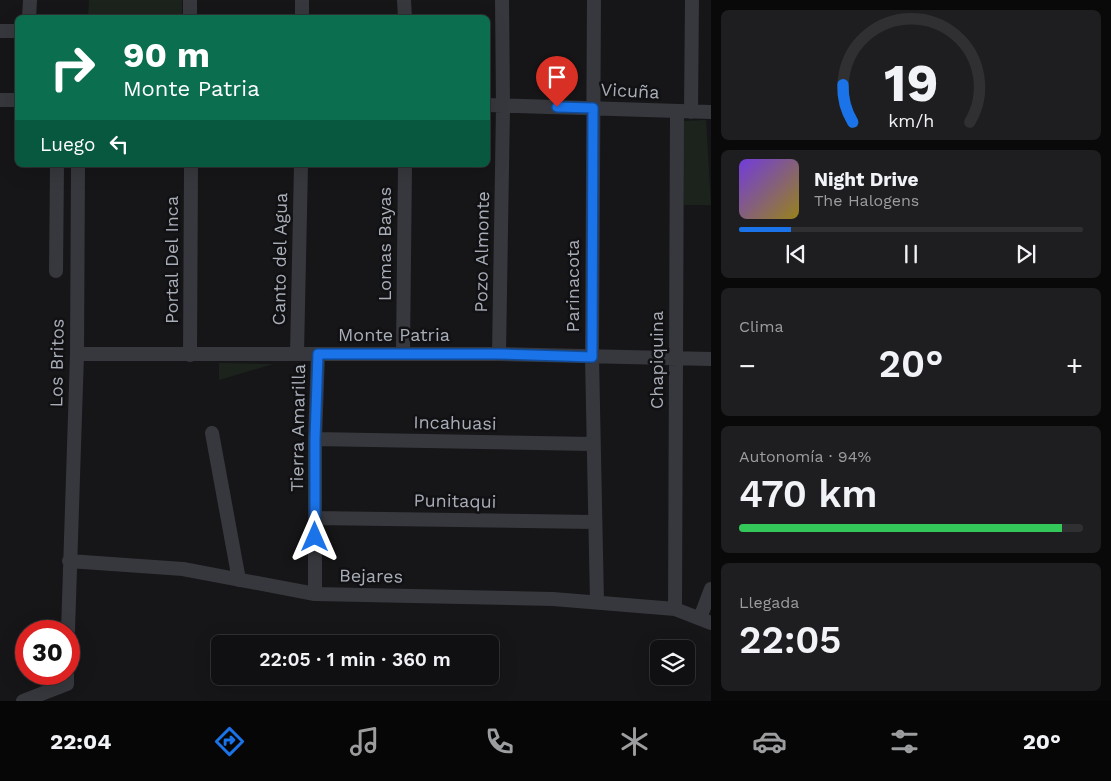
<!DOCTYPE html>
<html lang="es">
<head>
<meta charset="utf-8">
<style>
	:root { --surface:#101012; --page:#1e1e20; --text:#f1f3f6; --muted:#9c9d9f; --line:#303032; --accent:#1a73e8 }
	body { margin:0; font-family:"Work Sans",sans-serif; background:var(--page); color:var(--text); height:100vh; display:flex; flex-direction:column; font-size:19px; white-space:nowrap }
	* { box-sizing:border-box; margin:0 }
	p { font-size:16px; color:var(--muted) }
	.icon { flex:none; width:28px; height:28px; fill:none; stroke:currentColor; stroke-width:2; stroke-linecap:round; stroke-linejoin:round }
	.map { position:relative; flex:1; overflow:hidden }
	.panel { display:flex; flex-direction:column; gap:10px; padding:10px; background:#09090a; width:400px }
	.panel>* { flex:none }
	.guide { position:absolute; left:15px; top:15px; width:475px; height:152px; border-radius:8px; box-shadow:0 5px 20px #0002,0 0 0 1px var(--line); background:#0b6e4f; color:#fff; overflow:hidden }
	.tools { position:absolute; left:650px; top:640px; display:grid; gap:10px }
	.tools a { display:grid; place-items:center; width:45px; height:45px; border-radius:8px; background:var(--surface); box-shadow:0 5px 20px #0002,0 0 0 1px var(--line); font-size:25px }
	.speed { position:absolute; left:15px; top:620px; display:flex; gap:10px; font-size:25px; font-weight:700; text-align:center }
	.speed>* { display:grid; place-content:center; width:65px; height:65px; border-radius:50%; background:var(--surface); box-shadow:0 5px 20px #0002,0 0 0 1px var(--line); line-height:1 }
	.speed .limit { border:8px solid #d22; background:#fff; color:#111 }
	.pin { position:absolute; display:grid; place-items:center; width:42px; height:42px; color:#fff; margin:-51px -21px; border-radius:50% 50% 50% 0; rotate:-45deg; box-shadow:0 0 5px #0007 }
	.pin .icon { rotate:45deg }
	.me { position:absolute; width:55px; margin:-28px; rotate:0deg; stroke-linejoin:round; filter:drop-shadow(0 0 4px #0008) }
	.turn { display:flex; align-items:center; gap:18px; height:105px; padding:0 25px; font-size:22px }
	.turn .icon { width:65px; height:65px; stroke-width:2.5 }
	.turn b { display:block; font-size:35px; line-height:42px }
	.then { display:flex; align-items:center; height:48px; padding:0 25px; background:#0003; gap:10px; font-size:19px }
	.big { font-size:38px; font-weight:600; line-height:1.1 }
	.panel .card { flex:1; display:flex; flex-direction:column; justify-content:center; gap:8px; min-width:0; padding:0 18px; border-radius:8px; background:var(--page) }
	.panel .dial { align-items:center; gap:0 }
	.dial svg { height:130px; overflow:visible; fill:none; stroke:var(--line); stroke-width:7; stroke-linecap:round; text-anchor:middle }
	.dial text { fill:var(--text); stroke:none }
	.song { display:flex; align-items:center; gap:15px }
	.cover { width:60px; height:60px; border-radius:8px; background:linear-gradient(135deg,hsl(260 70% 55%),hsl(50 70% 35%)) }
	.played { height:5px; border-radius:2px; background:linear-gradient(90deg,var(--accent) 15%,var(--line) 15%) }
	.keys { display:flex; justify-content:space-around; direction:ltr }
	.heat { display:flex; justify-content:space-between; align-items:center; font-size:28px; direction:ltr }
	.charge { height:8px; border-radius:4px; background:linear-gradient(90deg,#34c759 94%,var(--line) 0) }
	.trip { position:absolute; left:211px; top:635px; width:288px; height:50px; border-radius:8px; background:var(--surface); box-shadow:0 5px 20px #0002,0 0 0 1px var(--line); font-weight:600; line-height:50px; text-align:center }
	.menu { display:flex; height:80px; justify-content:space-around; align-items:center; background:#060607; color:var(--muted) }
	.menu .icon { width:35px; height:35px }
	.menu .active { color:var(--accent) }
	.menu b { font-size:22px; color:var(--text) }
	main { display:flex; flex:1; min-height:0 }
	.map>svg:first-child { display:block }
	.green { fill:#1c231d }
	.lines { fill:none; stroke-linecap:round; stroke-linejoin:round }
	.minor { stroke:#37383d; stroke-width:14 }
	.route-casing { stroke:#114b97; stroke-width:12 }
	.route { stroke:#1a73e8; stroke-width:9 }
	.labels { text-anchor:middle; stroke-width:5; stroke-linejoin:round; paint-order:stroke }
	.street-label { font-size:18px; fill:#a8adb8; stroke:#111113 }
</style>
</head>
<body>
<main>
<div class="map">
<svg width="711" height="701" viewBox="0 0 711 701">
	<rect width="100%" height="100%" fill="#161618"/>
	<path class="green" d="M89 0H182V17H88Z
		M706 120 711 205H684L682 121Z
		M219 363 273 364 219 380Z"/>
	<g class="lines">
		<path class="minor" d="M190 0V18
			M404 0 405 18
			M594 0 592 357 597 602
			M29 18 30 0
			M302 18V0
			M0 31H18
			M0 100H18
			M488 105 711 112
			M691 112 692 0
			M56 271 57 165
			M403 353 405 165
			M77 354H499L711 359
			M297 354 301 165
			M499 354 503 106 502 0
			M190 355 191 165
			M212 433 239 580
			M315 439 593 444
			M315 518 594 522
			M69 561 183 569 315 594 553 599 675 609 711 623
			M315 594V439L318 354
			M675 609 677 112
			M700 618 711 589
			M68 631 77 354 78 165
			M23 701 67 684V674"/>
	</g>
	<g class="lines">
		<g class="route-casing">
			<path id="route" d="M315 537V439L318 354H499L592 357 593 108 557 107"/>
		</g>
		<use href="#route" class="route"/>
	</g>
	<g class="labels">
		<g class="street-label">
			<text transform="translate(630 91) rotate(3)" y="6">Vicuña</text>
			<text transform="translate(385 244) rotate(-90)" y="6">Lomas Bayas</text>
			<text transform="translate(482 252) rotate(-89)" y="6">Pozo Almonte</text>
			<text transform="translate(280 259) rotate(-89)" y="6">Canto del Agua</text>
			<text transform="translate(172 260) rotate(-90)" y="6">Portal Del Inca</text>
			<text transform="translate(573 286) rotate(-90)" y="6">Parinacota</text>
			<text x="394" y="341">Monte Patria</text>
			<text transform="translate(657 360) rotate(-90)" y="6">Chapiquina</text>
			<text transform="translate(57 363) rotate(-89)" y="6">Los Britos</text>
			<text transform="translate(455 423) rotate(1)" y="6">Incahuasi</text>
			<text transform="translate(298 428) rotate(-89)" y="6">Tierra Amarilla</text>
			<text transform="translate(455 501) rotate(1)" y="6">Punitaqui</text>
			<text transform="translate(371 576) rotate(1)" y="6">Bejares</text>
		</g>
	</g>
</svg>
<div class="tools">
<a><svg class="icon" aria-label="layers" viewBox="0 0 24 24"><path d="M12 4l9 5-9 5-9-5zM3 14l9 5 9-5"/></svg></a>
</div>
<div class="speed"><div class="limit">30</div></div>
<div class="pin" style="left:557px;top:107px;background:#d93025"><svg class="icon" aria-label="arrive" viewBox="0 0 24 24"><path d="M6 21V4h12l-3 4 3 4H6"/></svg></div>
<svg class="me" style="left:315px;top:537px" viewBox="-20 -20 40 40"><path d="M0-17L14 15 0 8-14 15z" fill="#1a73e8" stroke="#fff" stroke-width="4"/></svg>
<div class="trip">22:05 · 1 min · 360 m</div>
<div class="guide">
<div class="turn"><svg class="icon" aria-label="right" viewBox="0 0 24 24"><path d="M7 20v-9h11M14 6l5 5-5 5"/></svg><div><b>90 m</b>Monte Patria</div></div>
<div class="then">Luego<svg class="icon" aria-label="left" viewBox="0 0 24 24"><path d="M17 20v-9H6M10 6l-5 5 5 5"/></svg></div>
</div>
</div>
<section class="panel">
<div class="card dial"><svg viewBox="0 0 100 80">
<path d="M14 69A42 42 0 1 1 86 69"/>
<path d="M14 69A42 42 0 0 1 8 46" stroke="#1a73e8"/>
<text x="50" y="56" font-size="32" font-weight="700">19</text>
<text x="50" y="72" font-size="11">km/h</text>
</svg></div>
<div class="card">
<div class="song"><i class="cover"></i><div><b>Night Drive</b><p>The Halogens</p></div></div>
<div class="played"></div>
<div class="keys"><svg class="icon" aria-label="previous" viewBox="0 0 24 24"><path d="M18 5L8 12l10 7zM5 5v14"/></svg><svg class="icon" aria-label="pause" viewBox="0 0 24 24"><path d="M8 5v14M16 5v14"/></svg><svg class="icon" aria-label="next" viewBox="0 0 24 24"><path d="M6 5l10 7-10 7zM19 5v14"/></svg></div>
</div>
<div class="card"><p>Clima</p>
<div class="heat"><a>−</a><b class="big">20°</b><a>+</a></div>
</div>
<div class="card"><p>Autonomía · 94%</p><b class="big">470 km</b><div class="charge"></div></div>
<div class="card"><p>Llegada</p><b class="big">22:05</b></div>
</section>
</main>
<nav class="menu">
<b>22:04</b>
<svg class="icon active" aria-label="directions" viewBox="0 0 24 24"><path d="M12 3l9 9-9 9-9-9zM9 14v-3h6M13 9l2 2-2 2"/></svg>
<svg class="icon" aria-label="music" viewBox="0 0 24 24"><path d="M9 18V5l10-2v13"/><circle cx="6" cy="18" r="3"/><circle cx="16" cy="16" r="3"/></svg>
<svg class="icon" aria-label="phone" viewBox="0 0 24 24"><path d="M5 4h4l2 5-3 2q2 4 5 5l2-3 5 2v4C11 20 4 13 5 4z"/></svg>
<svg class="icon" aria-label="climate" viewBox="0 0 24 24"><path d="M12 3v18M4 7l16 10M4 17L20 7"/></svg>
<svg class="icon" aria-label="car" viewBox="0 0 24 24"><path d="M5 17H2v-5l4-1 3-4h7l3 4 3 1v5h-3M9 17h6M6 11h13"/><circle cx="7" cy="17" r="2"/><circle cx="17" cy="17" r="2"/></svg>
<svg class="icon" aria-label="filters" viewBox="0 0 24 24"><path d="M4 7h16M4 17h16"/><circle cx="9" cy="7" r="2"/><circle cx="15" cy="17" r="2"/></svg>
<b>20°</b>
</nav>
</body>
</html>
